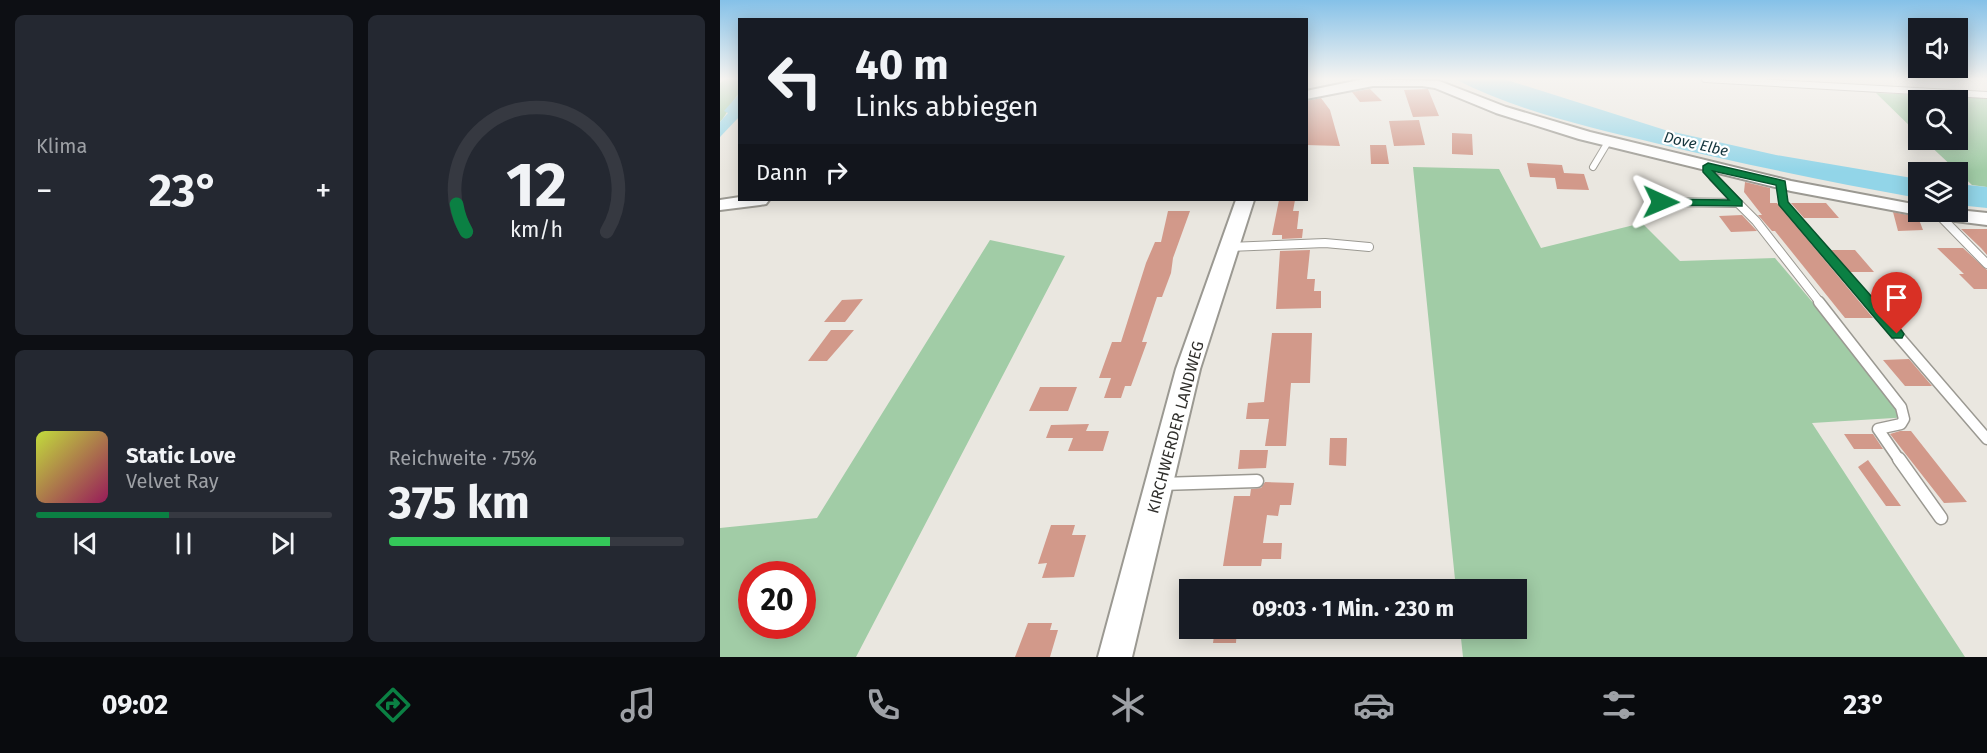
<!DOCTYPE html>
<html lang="de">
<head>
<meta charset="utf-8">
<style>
	:root { --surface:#171b24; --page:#242831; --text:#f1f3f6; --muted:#9ea1a6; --line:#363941; --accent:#0b8043 }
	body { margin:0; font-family:"Fira Sans",sans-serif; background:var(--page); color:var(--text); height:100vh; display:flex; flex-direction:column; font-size:22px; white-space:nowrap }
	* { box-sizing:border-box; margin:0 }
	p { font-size:20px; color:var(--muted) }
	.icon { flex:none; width:33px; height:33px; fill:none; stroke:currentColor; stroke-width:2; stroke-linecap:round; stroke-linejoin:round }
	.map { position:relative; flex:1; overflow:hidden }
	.panel { display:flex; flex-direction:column; gap:15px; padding:15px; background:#0d0f14; width:720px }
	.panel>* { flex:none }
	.hud { position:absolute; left:18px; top:18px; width:570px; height:183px; border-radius:0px; box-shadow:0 3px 15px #0003; background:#171b24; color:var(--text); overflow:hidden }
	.tools { position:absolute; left:1188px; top:18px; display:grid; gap:12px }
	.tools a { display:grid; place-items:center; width:60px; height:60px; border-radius:0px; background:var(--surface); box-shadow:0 3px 15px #0003; font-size:30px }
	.speed { position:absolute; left:18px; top:561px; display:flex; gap:12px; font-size:30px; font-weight:700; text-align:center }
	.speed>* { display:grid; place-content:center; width:78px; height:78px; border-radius:50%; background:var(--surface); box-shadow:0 3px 15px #0003; line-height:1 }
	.speed .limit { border:9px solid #d22; background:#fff; color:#111 }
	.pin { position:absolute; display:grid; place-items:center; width:51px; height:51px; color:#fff; margin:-62px -26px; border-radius:50% 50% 50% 0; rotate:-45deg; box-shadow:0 0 6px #0007 }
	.pin .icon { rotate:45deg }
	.me { position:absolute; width:66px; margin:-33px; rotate:91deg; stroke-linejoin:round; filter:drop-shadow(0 0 4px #0008) }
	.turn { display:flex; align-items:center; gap:21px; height:126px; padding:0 18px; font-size:27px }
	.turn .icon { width:78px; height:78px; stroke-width:2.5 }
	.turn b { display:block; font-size:42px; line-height:51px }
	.then { display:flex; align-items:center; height:57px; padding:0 18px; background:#0003; gap:12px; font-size:22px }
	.big { font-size:45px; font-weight:700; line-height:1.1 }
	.panel .widget { flex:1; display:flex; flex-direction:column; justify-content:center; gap:9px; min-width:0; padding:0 21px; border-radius:9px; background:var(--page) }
	.panel .dial { align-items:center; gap:0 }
	.dial svg { height:156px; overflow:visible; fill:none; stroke:var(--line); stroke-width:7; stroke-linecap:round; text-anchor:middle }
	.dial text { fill:var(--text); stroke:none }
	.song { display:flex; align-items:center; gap:18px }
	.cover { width:72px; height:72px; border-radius:9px; background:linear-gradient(135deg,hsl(70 70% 55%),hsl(330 70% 35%)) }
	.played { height:6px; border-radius:3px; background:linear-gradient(90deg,var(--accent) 45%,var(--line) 45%) }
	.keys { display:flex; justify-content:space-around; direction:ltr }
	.heat { display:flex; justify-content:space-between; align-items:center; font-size:33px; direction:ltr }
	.charge { height:9px; border-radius:4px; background:linear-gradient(90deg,#34c759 75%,var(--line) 0) }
	.panel .tiles { flex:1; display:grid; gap:15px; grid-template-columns:repeat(2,1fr) }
	.trip { position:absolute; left:459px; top:579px; width:348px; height:60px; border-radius:0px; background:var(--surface); box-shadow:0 3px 15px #0003; font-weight:700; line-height:60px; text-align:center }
	.tab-bar { display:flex; height:96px; justify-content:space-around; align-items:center; background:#090b0e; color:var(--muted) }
	.tab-bar .icon { width:42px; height:42px }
	.tab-bar .active { color:var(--accent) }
	.tab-bar b { font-size:27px; color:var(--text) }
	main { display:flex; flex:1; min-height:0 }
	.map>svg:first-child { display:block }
	.green { fill:#a1cca6; fill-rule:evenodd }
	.water { fill:#92d5e8 }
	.building { fill:#d2998a }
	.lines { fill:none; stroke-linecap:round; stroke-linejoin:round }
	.service-far3-casing { stroke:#9b9992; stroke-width:8 }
	.service-far2-casing { stroke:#9b9992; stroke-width:10 }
	.service-far1-casing { stroke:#9b9992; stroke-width:13 }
	.service-casing { stroke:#9b9992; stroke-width:15 }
	.tertiary-casing { stroke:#9b9992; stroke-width:4 }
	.service-far3 { stroke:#fff; stroke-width:6 }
	.service-far2 { stroke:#fff; stroke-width:8 }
	.service-far1 { stroke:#fff; stroke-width:10 }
	.service { stroke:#fff; stroke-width:12 }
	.tertiary { fill:#fff; fill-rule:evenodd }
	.route { fill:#0b8043; stroke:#07532c; stroke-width:1.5 }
	.labels { text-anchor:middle; stroke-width:4.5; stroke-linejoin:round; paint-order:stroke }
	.far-water-label { font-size:15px; font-style:italic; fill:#14353d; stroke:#fff }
	.street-label { font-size:16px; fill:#2f2e2b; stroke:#fff }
</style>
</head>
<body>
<main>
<section class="panel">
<div class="tiles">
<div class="widget"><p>Klima</p>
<div class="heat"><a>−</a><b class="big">23°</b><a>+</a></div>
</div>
<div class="widget dial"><svg viewBox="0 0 100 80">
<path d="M14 69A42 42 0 1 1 86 69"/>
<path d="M14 69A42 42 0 0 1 9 55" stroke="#0b8043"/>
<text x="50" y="56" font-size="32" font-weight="700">12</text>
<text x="50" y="72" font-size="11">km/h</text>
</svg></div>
<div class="widget">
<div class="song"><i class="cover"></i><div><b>Static Love</b><p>Velvet Ray</p></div></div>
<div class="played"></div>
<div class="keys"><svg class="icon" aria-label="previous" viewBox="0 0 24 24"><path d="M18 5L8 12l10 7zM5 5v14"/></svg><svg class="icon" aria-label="pause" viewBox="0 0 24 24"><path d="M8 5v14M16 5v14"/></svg><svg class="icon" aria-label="next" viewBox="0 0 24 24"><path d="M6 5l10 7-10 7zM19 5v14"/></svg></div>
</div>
<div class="widget"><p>Reichweite · 75%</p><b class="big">375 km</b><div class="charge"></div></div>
</div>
</section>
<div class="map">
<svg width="1267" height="657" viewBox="0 0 1267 657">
	<rect width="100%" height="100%" fill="#eae7e0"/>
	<path class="green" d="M5 79H19V94C10 102 9 112 0 122V83Z
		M1156 93 1267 98V187L1252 185 1204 140H1238V100H1198V134Z
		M693 167 779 169 821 248 922 223 960 261 1055 258 1190 417 1092 423 1245 657H743L740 629 796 628V590L736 589Z
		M270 240 345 256 136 657H0V528L97 518ZM82 574V626H32V574Z"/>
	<path class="water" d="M735 79H784L945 130 1056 155 1198 179V198C1110 182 1022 164 935 143 868 127 797 111 735 79Z
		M19 94V117L0 137V122L8 113 4 111Z
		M1238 184 1267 187V208L1238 205Z"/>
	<path class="building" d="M650 89 662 101 640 102 632 92Z
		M708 89 719 116 693 117 684 90Z
		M601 98 610 110 620 146 586 145V101Z
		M699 120 705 145 674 146 669 121Z
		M732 133 752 134 753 155 732 154Z
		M650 145H666L669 164H651Z
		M807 163 842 165 844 173 864 174 869 190 837 189 835 178 810 177Z
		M1025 182 1050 188V203H1057L1153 318H1125L1055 231H1052L1038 215H1042L1024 192Z
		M559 200H575L573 211H579L577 229H583L582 238 562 239V235H552Z
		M1071 203H1106L1119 218H1084Z
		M448 211H470L453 258 451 273 442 297H437L422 342H427L411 386H405L401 398H384L391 378H379L392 342H401L426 263 435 242H441Z
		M1173 212 1198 217 1203 230 1178 231Z
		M1022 215 1037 231 1011 232 999 216Z
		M1241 229H1267V255L1261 248Z
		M1217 248H1243L1267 270V289H1254L1239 274H1244Z
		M590 250 587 279H595L594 291H601V308L556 309 560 251Z
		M1111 250H1135L1154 272H1130Z
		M143 299 125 322H104L122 300Z
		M111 330H134L107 361H88Z
		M552 333H592L590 383H571L566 446H545L549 419H526L528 403 544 402Z
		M1189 359 1212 386H1185L1163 360Z
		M320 387H357L348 411H309Z
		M369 424 366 431H389L383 451H348L353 438H326L331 425Z
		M1180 431H1191L1247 502 1224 503 1170 434Z
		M1124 434H1153L1163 449H1134Z
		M610 438H627L626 466 609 465Z
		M520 450H548L546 468 518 469Z
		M1148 460 1181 506H1166L1138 467Z
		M545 482 574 483 571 505H560L558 516 547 515 543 543H562L561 559H542L541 566H503L514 496H530L531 489 541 488Z
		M331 525H355L352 535H366L354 577 322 578 327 563 318 564Z
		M308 623H332L330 630H338L330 657H295Z
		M495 628H517L516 643H493Z"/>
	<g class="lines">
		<g class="service-far3-casing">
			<path id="service-far3" d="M985 79 1267 95
				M873 167 888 142
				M988 167V172L995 179"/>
		</g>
		<g class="service-far2-casing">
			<path id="service-far2" d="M1061 183 1063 203 1150 304
				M941 202 1018 203 993 177
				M1018 203 1036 221 1101 304
				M1216 212 1267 264
				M509 247 605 243 649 247"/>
		</g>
		<g class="service-far1-casing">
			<path id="service-far1" d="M1099 302 1181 407 1184 419 1181 424 1158 429 1180 461
				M1149 302 1267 439"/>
		</g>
		<g class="service-casing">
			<path id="service" d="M1179 459 1221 518
				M441 484 537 481"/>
		</g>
		<g class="tertiary-casing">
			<path id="tertiary" d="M644 79 719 81 786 107 870 132 1071 181 1198 205V212L1238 210 1267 213V225L1211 218 1203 214 1198 215 1071 191 859 139 776 113 715 88 702 86H653L586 99V91Z
				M20 197V200H49L46 204 40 205 0 210V200Z
				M516 200H534L480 369 412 657H378L456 369Z"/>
		</g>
		<use href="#service-far3" class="service-far3"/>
		<use href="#service-far2" class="service-far2"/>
		<use href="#service-far1" class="service-far1"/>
		<use href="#service" class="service"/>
		<use href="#tertiary" class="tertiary"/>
	</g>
	<linearGradient id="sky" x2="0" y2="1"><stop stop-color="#85c1e8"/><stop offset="0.46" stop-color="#f6f4f1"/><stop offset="1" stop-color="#f6f4f1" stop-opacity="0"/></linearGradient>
	<rect width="1267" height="171" fill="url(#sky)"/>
	<path class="route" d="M988 163 1065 181 1068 202 1182 331 1184 334 1182 338H1172L1059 205 1056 185 993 171 1022 201V206L937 205 935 202 941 199 1009 200 983 172V166Z"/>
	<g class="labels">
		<g class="far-water-label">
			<text transform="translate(976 144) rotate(13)" y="5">Dove Elbe</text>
		</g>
		<g class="street-label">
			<text transform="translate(455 427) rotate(-75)" y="6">KIRCHWERDER LANDWEG</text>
		</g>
	</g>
</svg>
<div class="tools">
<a><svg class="icon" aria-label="sound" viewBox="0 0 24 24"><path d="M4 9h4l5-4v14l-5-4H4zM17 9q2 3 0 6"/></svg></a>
<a><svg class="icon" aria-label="search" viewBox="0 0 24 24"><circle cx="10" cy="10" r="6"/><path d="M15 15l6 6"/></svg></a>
<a><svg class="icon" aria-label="layers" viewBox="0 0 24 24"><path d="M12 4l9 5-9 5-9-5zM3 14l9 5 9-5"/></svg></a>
</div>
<div class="speed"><div class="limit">20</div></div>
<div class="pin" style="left:1177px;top:334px;background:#d93025"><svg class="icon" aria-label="arrive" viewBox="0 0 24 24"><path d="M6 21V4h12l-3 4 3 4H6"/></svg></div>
<svg class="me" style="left:941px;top:202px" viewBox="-20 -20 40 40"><path d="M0-17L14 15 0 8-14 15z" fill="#0b8043" stroke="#fff" stroke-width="4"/></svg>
<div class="trip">09:03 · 1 Min. · 230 m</div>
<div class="hud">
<div class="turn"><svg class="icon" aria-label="left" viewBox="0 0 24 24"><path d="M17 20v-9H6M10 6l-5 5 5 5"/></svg><div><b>40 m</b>Links abbiegen</div></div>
<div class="then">Dann<svg class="icon" aria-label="right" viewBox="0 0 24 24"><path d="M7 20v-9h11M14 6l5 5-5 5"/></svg></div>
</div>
</div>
</main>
<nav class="tab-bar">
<b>09:02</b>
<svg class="icon active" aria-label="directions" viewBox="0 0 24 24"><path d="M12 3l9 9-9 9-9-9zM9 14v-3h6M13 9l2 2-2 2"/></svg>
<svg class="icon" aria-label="music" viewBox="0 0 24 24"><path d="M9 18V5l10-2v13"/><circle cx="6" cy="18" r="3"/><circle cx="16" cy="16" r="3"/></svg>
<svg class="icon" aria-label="phone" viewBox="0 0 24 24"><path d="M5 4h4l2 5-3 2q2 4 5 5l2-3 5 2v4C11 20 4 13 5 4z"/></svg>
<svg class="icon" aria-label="climate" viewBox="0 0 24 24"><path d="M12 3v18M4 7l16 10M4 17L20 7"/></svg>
<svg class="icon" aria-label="car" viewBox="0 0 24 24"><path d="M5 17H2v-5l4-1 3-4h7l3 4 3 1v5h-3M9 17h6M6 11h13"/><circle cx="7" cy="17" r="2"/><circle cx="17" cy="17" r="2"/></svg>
<svg class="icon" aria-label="filters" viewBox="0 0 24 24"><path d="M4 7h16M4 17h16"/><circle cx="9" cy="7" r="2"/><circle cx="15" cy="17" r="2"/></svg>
<b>23°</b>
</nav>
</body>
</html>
